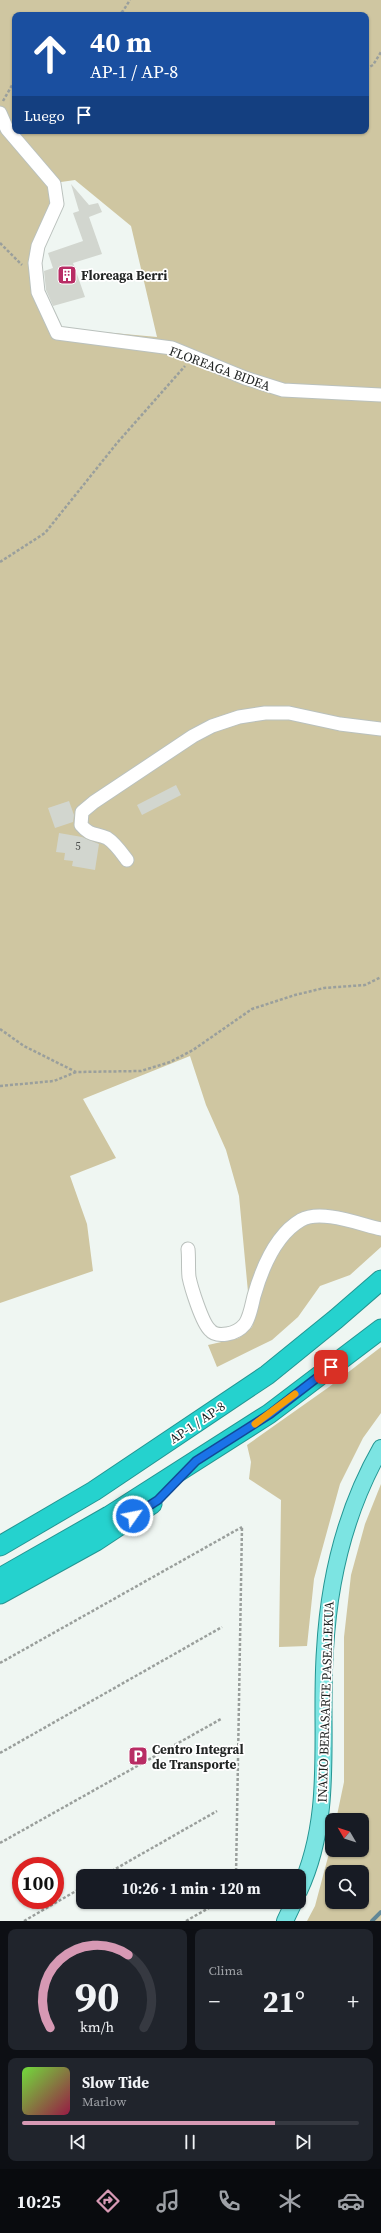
<!DOCTYPE html>
<html lang="es">
<head>
<meta charset="utf-8">
<style>
	:root { --surface:#171b24; --page:#20242c; --text:#f1f3f6; --muted:#9ea1a6; --line:#363941; --accent:#d799b4 }
	body { margin:0; font-family:"Source Serif 4",serif; background:var(--page); color:var(--text); height:100vh; display:flex; flex-direction:column; font-size:15px; white-space:nowrap }
	* { box-sizing:border-box; margin:0 }
	p { font-size:13px; color:var(--muted) }
	.icon { flex:none; width:22px; height:22px; fill:none; stroke:currentColor; stroke-width:2; stroke-linecap:round; stroke-linejoin:round }
	.map { position:relative; height:1921px; overflow:hidden }
	.drawer { display:flex; flex-direction:column; gap:8px; padding:8px; background:#0d0f14; flex:1 }
	.drawer>* { flex:none }
	.top-card { position:absolute; left:12px; top:12px; width:357px; height:122px; border-radius:8px; box-shadow:0 1px 3px #0004; background:#1a4fa0; color:#fff; overflow:hidden }
	.needle { width:26px; rotate:309deg }
	.buttons { position:absolute; left:325px; top:1813px; display:grid; gap:8px }
	.buttons a { display:grid; place-items:center; width:44px; height:44px; border-radius:8px; background:var(--surface); box-shadow:0 1px 3px #0004; font-size:20px }
	.speed { position:absolute; left:12px; top:1857px; display:flex; gap:8px; font-size:20px; font-weight:700; text-align:center }
	.speed>* { display:grid; place-content:center; width:52px; height:52px; border-radius:50%; background:var(--surface); box-shadow:0 1px 3px #0004; line-height:1 }
	.speed .limit { border:6px solid #d22; background:#fff; color:#111 }
	.pin { position:absolute; display:grid; place-items:center; width:34px; height:34px; color:#fff; margin:-17px; border-radius:8px; box-shadow:0 2px 6px #0006 }
	.me { position:absolute; width:44px; margin:-22px; rotate:57deg; stroke-linejoin:round; filter:drop-shadow(0 0 3px #0008) }
	.turn { display:flex; align-items:center; gap:14px; height:84px; padding:0 12px; font-size:18px }
	.turn .icon { width:52px; height:52px; stroke-width:2.5 }
	.turn b { display:block; font-size:28px; line-height:34px }
	.then { display:flex; align-items:center; height:38px; padding:0 12px; background:#0003; gap:8px; font-size:15px }
	.big { font-size:30px; font-weight:700; line-height:1.1 }
	.drawer .card { flex:1; display:flex; flex-direction:column; justify-content:center; gap:6px; min-width:0; padding:0 14px; border-radius:8px; background:var(--page) }
	.drawer .dial { align-items:center; gap:0 }
	.dial svg { height:104px; overflow:visible; fill:none; stroke:var(--line); stroke-width:7; stroke-linecap:round; text-anchor:middle }
	.dial text { fill:var(--text); stroke:none }
	.song { display:flex; align-items:center; gap:12px }
	.cover { width:48px; height:48px; border-radius:6px; background:linear-gradient(135deg,hsl(100 70% 55%),hsl(340 70% 35%)) }
	.played { height:4px; border-radius:2px; background:linear-gradient(90deg,var(--accent) 75%,var(--line) 75%) }
	.keys { display:flex; justify-content:space-around; direction:ltr }
	.heat { display:flex; justify-content:space-between; align-items:center; font-size:22px; direction:ltr }
	.drawer .tiles { flex:1; display:grid; gap:8px; grid-template-columns:1fr 1fr }
	.card:last-child { grid-column:span 2 }
	.trip { position:absolute; left:76px; top:1869px; width:230px; height:40px; border-radius:8px; background:var(--surface); box-shadow:0 1px 3px #0004; font-weight:700; line-height:40px; text-align:center }
	.tabs { display:flex; height:64px; justify-content:space-around; align-items:center; background:#090b0e; color:var(--muted) }
	.tabs .icon { width:28px; height:28px }
	.tabs .active { color:var(--accent) }
	.tabs b { font-size:18px; color:var(--text) }
	.map>svg:first-child { display:block }
	.green { fill:#cfc6a1; fill-rule:evenodd }
	.lines { fill:none; stroke-linecap:round; stroke-linejoin:round }
	.stream { stroke:#618796; stroke-width:4 }
	.building { fill:#d2d6cf }
	.minor-casing { stroke:#bac1bd; stroke-width:15 }
	.major-casing { stroke:#249592; stroke-width:18 }
	.highway-casing { stroke:#249592; stroke-width:21 }
	.path { stroke:#9a9f9c; stroke-width:2.5; stroke-dasharray:3 2; stroke-linecap:butt }
	.minor { stroke:#fff; stroke-width:13 }
	.major { stroke:#7ce4e2; stroke-width:16 }
	.highway { stroke:#25d2ce; stroke-width:19 }
	.route-casing { stroke:#114b97; stroke-width:10 }
	.route { stroke:#1a73e8; stroke-width:7 }
	.slow { stroke:#f59e0b; stroke-width:7 }
	.labels { text-anchor:middle; stroke-width:3.5; stroke-linejoin:round; paint-order:stroke }
	.number-label { font-size:11px; fill:#4d504e }
	.poi-label { font-size:13px; font-weight:bold; fill:#212423; stroke:#fff; text-anchor:start }
	.street-label { font-size:13px; fill:#212423; stroke:#fff }
</style>
</head>
<body>
<div class="map">
<svg width="381" height="1921" viewBox="0 0 381 1921">
	<rect width="100%" height="100%" fill="#eff6f2"/>
	<path class="green" d="M0 0H381V1247L350 1275 320 1286 298 1317 272 1340 217 1367 208 1345 239 1338 252 1327 260 1301 248 1292 239 1196 226 1150 206 1105 190 1056 83 1099 116 1158 70 1176 87 1224 93 1271 0 1303ZM15 15H366V131H15ZM75 180 131 226 157 337 59 328 33 263 61 182Z
		M381 1347V1413L363 1438 340 1484 314 1579 307 1646 279 1647 281 1500 249 1479 251 1462 247 1445 329 1387Z
		M381 1484V1921H307L315 1906 332 1842V1850H362V1820H336L344 1782V1637L351 1575 365 1524ZM332 1872H362V1902H332Z"/>
	<g class="lines">
		<path class="stream" d="M372 1921 381 1912"/>
	</g>
	<path class="building" d="M71 184 89 205 98 203 102 212 89 217 102 254 73 263 85 297 53 306 46 290 44 271 53 268 48 253 83 241 73 213 79 211Z
		M176 785 181 795 142 815 137 805Z
		M69 801 74 815 73 822 55 828 48 808Z
		M59 833 82 837 99 844 95 870 72 866 73 861 64 860 65 853 56 852Z"/>
	<g class="lines">
		<g class="minor-casing">
			<path id="minor" d="M0 113 7 129 54 184 57 204 38 246 35 263 38 292 57 333 172 348 245 378 283 390 381 395
				M127 860C121 852 115 843 107 838 95 833 90 836 81 825L82 812 94 802 193 736 212 726 239 717 265 713H289L340 724 381 729
				M188 1249C189 1258 188 1268 189 1277 191 1287 202 1323 210 1330 214 1335 221 1335 227 1334 234 1333 240 1330 245 1324 250 1317 252 1304 254 1296 262 1268 275 1235 301 1220 321 1209 359 1224 381 1229"/>
		</g>
		<g class="major-casing">
			<path id="major" d="M299 1891C335 1814 319 1731 325 1650 329 1578 345 1511 381 1448
				M285 1921 294 1902"/>
		</g>
		<g class="highway-casing">
			<path id="highway" d="M0 1546 94 1491 267 1375 336 1319 381 1280
				M0 1578 109 1516 269 1414 381 1329
				M0 1594 96 1541 152 1504"/>
		</g>
		<path class="path" d="M117 15 123 11 130 0
			M366 69 373 65 381 52
			M3 101 15 80
			M0 243 22 265
			M0 562 45 533 117 443 185 366
			M0 1029 24 1046 76 1072 141 1071 170 1062 193 1050 252 1009 295 995 324 988 365 985 381 977
			M0 1086 54 1081 76 1072
			M0 1663 242 1527
			M0 1753 222 1627
			M0 1843 221 1719
			M103 1876 217 1811
			M236 1876 242 1526
			M24 1921 83 1887
			M186 1921 214 1905"/>
		<use href="#minor" class="minor"/>
		<use href="#major" class="major"/>
		<use href="#highway" class="highway"/>
	</g>
	<g class="lines">
		<g class="route-casing">
			<path id="route" d="M133 1516 158 1500 196 1461 270 1414 331 1367"/>
		</g>
		<use href="#route" class="route"/>
		<path class="slow" d="M255 1424 295 1394"/>
	</g>
	<defs>
		<g id="building-square" transform="scale(1)"><rect x="-9" y="-9" width="18" height="18" rx="4" fill="#b82c64" stroke="#fff"/><path d="M-4-6H4V6H1V3H-1V6H-4ZM-2.5-4.3h1.7v1.8h-1.7ZM.8-4.3h1.7v1.8H.8ZM-2.5-1h1.7V.8h-1.7ZM.8-1h1.7V.8H.8Z" fill="#fff"/></g>
		<g id="parking-square" transform="scale(1)"><rect x="-9" y="-9" width="18" height="18" rx="4" fill="#b82c64" stroke="#fff"/><path d="M-3.5-5.5H1a3.5 3.5 0 0 1 0 7H-1V5.5H-3.5ZM-1-3.4V-.6H.8a1.4 1.4 0 0 0 0-2.8Z" fill="#fff"/></g>
	</defs>
	<g fill-rule="evenodd">
		<use href="#building-square" x="67" y="275"/>
		<use href="#parking-square" x="138" y="1756"/>
	</g>
	<g class="labels">
		<g class="number-label">
			<text x="78" y="850">5</text>
		</g>
		<g class="poi-label">
			<text x="81" y="280">Floreaga Berri</text>
			<text x="152" y="1754">Centro Integral<tspan x="152" dy="15">de Transporte</tspan></text>
		</g>
		<g class="street-label">
			<text transform="translate(220 368) rotate(20)" y="5">FLOREAGA BIDEA</text>
			<text transform="translate(197 1422) rotate(-34)" y="5">AP-1 / AP-8</text>
			<text transform="translate(325 1702) rotate(-88)" y="5">INAXIO BERASARTE PASEALEKUA</text>
		</g>
	</g>
</svg>
<div class="buttons">
<a><svg class="needle" viewBox="-14 -14 28 28"><path d="M0-13l5 13h-10z" fill="#e53935"/><path d="M0 13l5-13h-10z" fill="#9ea1a6"/></svg></a>
<a><svg class="icon" aria-label="search" viewBox="0 0 24 24"><circle cx="10" cy="10" r="6"/><path d="M15 15l6 6"/></svg></a>
</div>
<div class="speed"><div class="limit">100</div></div>
<div class="pin" style="left:331px;top:1367px;background:#d93025"><svg class="icon" aria-label="arrive" viewBox="0 0 24 24"><path d="M6 21V4h12l-3 4 3 4H6"/></svg></div>
<svg class="me" style="left:133px;top:1516px" viewBox="-20 -20 40 40"><circle r="17" fill="#1a73e8" stroke="#fff" stroke-width="3"/><path d="M0-11L8 9 0 5-8 9z" fill="#fff"/></svg>
<div class="trip">10:26 · 1 min · 120 m</div>
<div class="top-card">
<div class="turn"><svg class="icon" aria-label="ahead" viewBox="0 0 24 24"><path d="M12 20V5M6 11l6-6 6 6"/></svg><div><b>40 m</b>AP-1 / AP-8</div></div>
<div class="then">Luego<svg class="icon" aria-label="arrive" viewBox="0 0 24 24"><path d="M6 21V4h12l-3 4 3 4H6"/></svg></div>
</div>
</div>
<section class="drawer">
<div class="tiles">
<div class="card dial"><svg viewBox="0 0 100 80">
<path d="M14 69A42 42 0 1 1 86 69"/>
<path d="M14 69A42 42 0 0 1 74 13" stroke="#d799b4"/>
<text x="50" y="56" font-size="32" font-weight="700">90</text>
<text x="50" y="72" font-size="11">km/h</text>
</svg></div>
<div class="card"><p>Clima</p>
<div class="heat"><a>−</a><b class="big">21°</b><a>+</a></div>
</div>
<div class="card">
<div class="song"><i class="cover"></i><div><b>Slow Tide</b><p>Marlow</p></div></div>
<div class="played"></div>
<div class="keys"><svg class="icon" aria-label="previous" viewBox="0 0 24 24"><path d="M18 5L8 12l10 7zM5 5v14"/></svg><svg class="icon" aria-label="pause" viewBox="0 0 24 24"><path d="M8 5v14M16 5v14"/></svg><svg class="icon" aria-label="next" viewBox="0 0 24 24"><path d="M6 5l10 7-10 7zM19 5v14"/></svg></div>
</div>
</div>
</section>
<nav class="tabs">
<b>10:25</b>
<svg class="icon active" aria-label="directions" viewBox="0 0 24 24"><path d="M12 3l9 9-9 9-9-9zM9 14v-3h6M13 9l2 2-2 2"/></svg>
<svg class="icon" aria-label="music" viewBox="0 0 24 24"><path d="M9 18V5l10-2v13"/><circle cx="6" cy="18" r="3"/><circle cx="16" cy="16" r="3"/></svg>
<svg class="icon" aria-label="phone" viewBox="0 0 24 24"><path d="M5 4h4l2 5-3 2q2 4 5 5l2-3 5 2v4C11 20 4 13 5 4z"/></svg>
<svg class="icon" aria-label="climate" viewBox="0 0 24 24"><path d="M12 3v18M4 7l16 10M4 17L20 7"/></svg>
<svg class="icon" aria-label="car" viewBox="0 0 24 24"><path d="M5 17H2v-5l4-1 3-4h7l3 4 3 1v5h-3M9 17h6M6 11h13"/><circle cx="7" cy="17" r="2"/><circle cx="17" cy="17" r="2"/></svg>
</nav>
</body>
</html>
